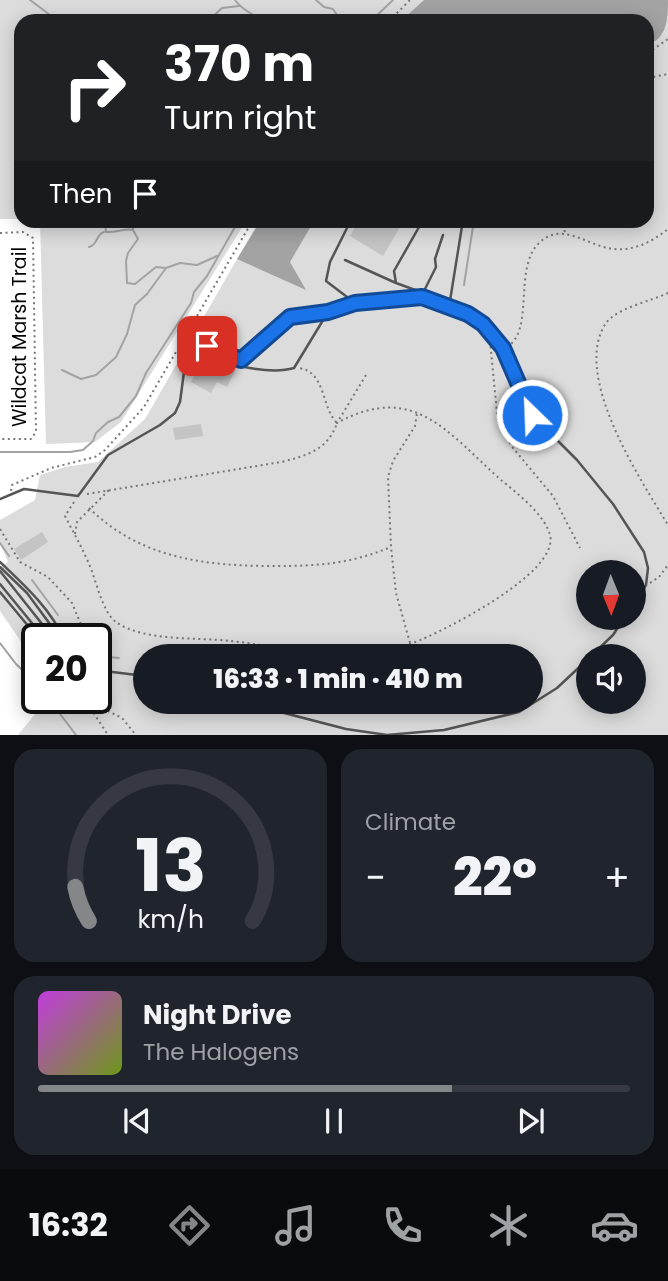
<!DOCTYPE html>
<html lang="en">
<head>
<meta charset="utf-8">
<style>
	:root { --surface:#171b24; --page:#20242c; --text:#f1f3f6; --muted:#9ea1a6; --line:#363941; --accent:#858687 }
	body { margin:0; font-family:Poppins,sans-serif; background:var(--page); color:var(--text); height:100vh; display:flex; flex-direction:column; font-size:26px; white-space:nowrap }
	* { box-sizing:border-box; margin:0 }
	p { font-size:23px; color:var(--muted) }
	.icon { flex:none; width:38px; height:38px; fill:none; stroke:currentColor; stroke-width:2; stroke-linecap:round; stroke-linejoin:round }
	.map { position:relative; height:735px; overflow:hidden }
	.sheet { display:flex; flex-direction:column; gap:14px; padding:14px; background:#0d0f14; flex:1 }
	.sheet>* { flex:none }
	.guide { position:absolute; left:14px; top:14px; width:640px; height:214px; border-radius:21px; box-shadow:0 4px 18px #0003; background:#202124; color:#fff; overflow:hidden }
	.needle { width:46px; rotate:179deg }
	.controls { position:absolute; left:576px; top:560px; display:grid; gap:14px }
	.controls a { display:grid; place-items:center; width:70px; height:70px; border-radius:50%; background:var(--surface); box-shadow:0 4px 18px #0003; font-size:35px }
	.speed { position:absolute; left:21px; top:623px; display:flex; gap:14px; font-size:35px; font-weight:700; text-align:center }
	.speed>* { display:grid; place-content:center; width:91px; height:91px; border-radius:50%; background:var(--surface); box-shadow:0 4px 18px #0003; line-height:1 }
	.speed .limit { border:4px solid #111; border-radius:10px; background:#fff; color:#111 }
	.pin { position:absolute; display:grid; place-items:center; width:60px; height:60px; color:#fff; margin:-30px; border-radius:14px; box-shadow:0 4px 10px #0006 }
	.me { position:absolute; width:77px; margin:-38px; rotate:336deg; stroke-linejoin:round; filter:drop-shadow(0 0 5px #0008) }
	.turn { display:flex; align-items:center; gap:24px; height:147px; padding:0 35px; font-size:32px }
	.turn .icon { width:91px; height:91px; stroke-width:2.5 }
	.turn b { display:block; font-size:49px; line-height:60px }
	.then { display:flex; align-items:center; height:66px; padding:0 35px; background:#0003; gap:14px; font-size:26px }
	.big { font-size:52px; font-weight:800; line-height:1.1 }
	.sheet .card { flex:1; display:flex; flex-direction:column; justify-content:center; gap:10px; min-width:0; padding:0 24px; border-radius:21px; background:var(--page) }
	.sheet .dial { align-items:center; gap:0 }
	.dial svg { height:182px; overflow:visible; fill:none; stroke:var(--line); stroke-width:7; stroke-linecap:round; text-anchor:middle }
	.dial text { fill:var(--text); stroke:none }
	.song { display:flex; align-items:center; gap:21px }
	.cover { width:84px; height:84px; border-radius:10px; background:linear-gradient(135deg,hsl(290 70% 55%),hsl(80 70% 35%)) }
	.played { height:7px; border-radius:4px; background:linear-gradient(90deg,var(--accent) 70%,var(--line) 70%) }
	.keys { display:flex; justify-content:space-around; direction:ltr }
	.heat { display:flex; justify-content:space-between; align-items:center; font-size:38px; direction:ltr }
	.sheet .tiles { flex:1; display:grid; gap:14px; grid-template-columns:1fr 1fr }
	.card:last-child { grid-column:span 2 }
	.trip { position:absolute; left:133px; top:644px; width:410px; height:70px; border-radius:35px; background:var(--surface); box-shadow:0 4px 18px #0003; font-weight:800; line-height:70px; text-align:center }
	.dock { display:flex; height:112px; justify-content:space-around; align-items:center; background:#090b0e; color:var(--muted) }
	.dock .icon { width:49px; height:49px }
	.dock .current { color:var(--accent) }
	.dock b { font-size:32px; color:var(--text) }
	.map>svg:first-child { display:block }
	.green { fill:#dcdcdc; fill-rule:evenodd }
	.water { fill:#a3a3a3 }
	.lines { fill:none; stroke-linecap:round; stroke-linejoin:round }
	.stream { stroke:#a3a3a3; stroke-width:2 }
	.building { fill:#c4c4c4 }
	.path { stroke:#777; stroke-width:2; stroke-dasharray:2 3.5; stroke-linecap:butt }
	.service { stroke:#555; stroke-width:2.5 }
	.route-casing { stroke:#114b97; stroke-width:18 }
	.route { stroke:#1a73e8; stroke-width:12 }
	.labels { text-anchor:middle; stroke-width:5; stroke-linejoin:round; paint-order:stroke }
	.street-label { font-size:19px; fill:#000; stroke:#fff }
</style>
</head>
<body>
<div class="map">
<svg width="668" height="735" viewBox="0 0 668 735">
	<rect width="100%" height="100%" fill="#fff"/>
	<path class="green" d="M0 0H668V735H18L48 698H96V639H37V665L0 611V567L8 562 0 543V520L35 500 40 475 65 467 98 462 145 419 259 221 648 220V46L654 43 663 33 648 21H21V219H0ZM588 572H634V618H588ZM145 656H530V702H145ZM588 656H634V702H588Z
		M40 221H246L121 422 95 442 46 444Z"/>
	<path class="water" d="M424 0H668C668 19 667 38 648 45V21H401Z
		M261 220 314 221 290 262 306 290 237 259Z"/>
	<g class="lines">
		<path class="stream" d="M30 0 58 21
			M235 0C241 9 257 18 268 21
			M316 0 324 7 333 9 341 21
			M208 21 222 8 239 6
			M371 21 393 0
			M105 220 106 232C115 233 126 228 133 230L138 239 128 253 126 261 127 283 135 284 156 267 166 268
			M133 229 136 220
			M89 247C98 245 96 234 104 232
			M464 285 474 220
			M62 370 81 379 96 375 116 357 127 334 135 305 147 294 166 268 180 263 197 265 217 256
			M0 452H70L83 450 93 441 96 433 108 422 119 417 136 396 146 373 191 303 194 292 207 276 239 220
			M0 543 9 556
			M32 580 58 615
			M65 624 78 639
			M0 643 16 664 37 684
			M98 656 119 658
			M48 698 76 735"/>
	</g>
	<path class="building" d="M359 220H404L383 256 350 236Z
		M205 355 235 371 227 387 217 382 211 393 191 382Z
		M201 424 203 436 175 440 173 428Z
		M42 532 48 542 21 560 14 549Z"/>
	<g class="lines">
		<path class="path" d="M389 21 410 0
			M648 53 668 39
			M648 78 668 74
			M560 220 565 232
			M0 233 23 232 33 238 36 432 31 439H0
			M668 293C651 301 617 308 606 323 571 375 641 480 668 525
			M490 341 497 413 501 429 513 448 553 496 580 548
			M507 347C535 330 513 268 539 243 563 220 588 247 614 249 635 251 653 241 668 229
			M11 491 12 485 51 468 95 457 105 450 144 407 253 220
			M87 494 281 462C306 456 328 450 337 423 321 407 326 372 299 368
			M74 502 65 516C73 532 82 547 89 564 96 579 102 612 116 622 144 642 198 637 231 641 269 645 305 655 343 656
			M89 508C141 559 206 566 275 566 319 566 349 564 391 547
			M0 529 20 562 48 577 72 603 87 639
			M75 534 77 522 109 490
			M650 583 659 577 668 565
			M410 643 396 593 391 547 388 477 393 461 415 426 417 413
			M350 656C372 653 392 650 413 643 442 632 560 573 550 535 545 515 517 493 501 480 448 433 414 381 337 423L366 375
			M87 698 89 706 108 735
			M88 701 122 718 136 735"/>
		<path class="service" d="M351 220 330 262 326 281 355 303
			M423 220 394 271 396 283 418 291 421 297 436 267 435 259 443 235
			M345 260 396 283
			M449 307 463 220
			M241 360 290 317 328 312 355 303 421 297 469 314 483 324 503 348 532 415 577 460 613 504 644 552 648 568 646 585 634 604
			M0 499 24 489 78 496 108 455 160 425 175 413 180 402 184 372 199 348 207 346 241 360 240 366C258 370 277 373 294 368L328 312
			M0 562C24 585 50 608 64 639
			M0 567 27 593 61 639
			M0 571 54 639
			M0 584 45 639
			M0 592 39 639
			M591 656 613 635 624 618
			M96 670 145 676
			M242 702 346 729 387 735 444 730 519 712 557 688 588 659"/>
	</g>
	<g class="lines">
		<g class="route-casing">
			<path id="route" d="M207 346 241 360 290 317 328 312 355 303 422 297 468 314 483 324 503 348 532 415"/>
		</g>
		<use href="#route" class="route"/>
	</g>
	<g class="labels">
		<g class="street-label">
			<text transform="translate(19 337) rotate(-90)" y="7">Wildcat Marsh Trail</text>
		</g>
	</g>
</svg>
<div class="controls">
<a><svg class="needle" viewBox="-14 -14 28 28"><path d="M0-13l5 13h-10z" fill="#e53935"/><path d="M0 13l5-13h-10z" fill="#9ea1a6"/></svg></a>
<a><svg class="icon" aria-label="sound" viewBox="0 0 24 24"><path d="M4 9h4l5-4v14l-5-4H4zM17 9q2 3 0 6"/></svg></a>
</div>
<div class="speed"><div class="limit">20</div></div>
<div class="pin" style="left:207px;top:346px;background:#d93025"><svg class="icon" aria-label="arrive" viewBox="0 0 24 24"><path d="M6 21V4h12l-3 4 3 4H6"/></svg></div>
<svg class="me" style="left:532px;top:415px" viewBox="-20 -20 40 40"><circle r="17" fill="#1a73e8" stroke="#fff" stroke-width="3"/><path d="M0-11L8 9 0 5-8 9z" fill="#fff"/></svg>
<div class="trip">16:33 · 1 min · 410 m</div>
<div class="guide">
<div class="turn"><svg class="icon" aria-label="right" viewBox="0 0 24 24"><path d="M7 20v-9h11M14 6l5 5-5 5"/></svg><div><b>370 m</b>Turn right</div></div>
<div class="then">Then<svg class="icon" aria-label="arrive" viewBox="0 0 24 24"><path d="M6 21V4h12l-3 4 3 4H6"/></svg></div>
</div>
</div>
<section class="sheet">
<div class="tiles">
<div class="card dial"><svg viewBox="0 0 100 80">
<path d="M14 69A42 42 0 1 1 86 69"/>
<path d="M14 69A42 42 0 0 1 8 54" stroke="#858687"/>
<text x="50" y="56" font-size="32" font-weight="700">13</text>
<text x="50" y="72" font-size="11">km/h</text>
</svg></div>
<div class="card"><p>Climate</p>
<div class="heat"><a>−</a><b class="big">22°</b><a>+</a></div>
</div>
<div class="card">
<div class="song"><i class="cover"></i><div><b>Night Drive</b><p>The Halogens</p></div></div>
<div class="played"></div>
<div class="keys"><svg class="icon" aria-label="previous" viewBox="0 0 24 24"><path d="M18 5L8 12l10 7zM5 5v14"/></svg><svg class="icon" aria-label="pause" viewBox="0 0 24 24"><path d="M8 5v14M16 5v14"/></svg><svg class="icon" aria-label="next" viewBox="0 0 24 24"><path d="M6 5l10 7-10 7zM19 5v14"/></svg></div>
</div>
</div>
</section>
<nav class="dock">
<b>16:32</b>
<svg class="icon current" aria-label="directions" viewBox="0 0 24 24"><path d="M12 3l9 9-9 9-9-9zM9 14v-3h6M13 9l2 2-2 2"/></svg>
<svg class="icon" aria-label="music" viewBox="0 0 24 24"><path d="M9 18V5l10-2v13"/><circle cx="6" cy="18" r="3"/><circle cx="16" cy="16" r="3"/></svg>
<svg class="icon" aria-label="phone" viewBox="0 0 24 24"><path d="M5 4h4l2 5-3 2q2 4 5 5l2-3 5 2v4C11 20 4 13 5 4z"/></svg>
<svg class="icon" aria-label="climate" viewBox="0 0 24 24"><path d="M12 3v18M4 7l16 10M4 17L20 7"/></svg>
<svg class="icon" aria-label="car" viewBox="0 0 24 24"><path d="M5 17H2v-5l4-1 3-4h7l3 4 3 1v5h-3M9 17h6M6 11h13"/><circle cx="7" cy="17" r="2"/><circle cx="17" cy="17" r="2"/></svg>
</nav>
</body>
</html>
